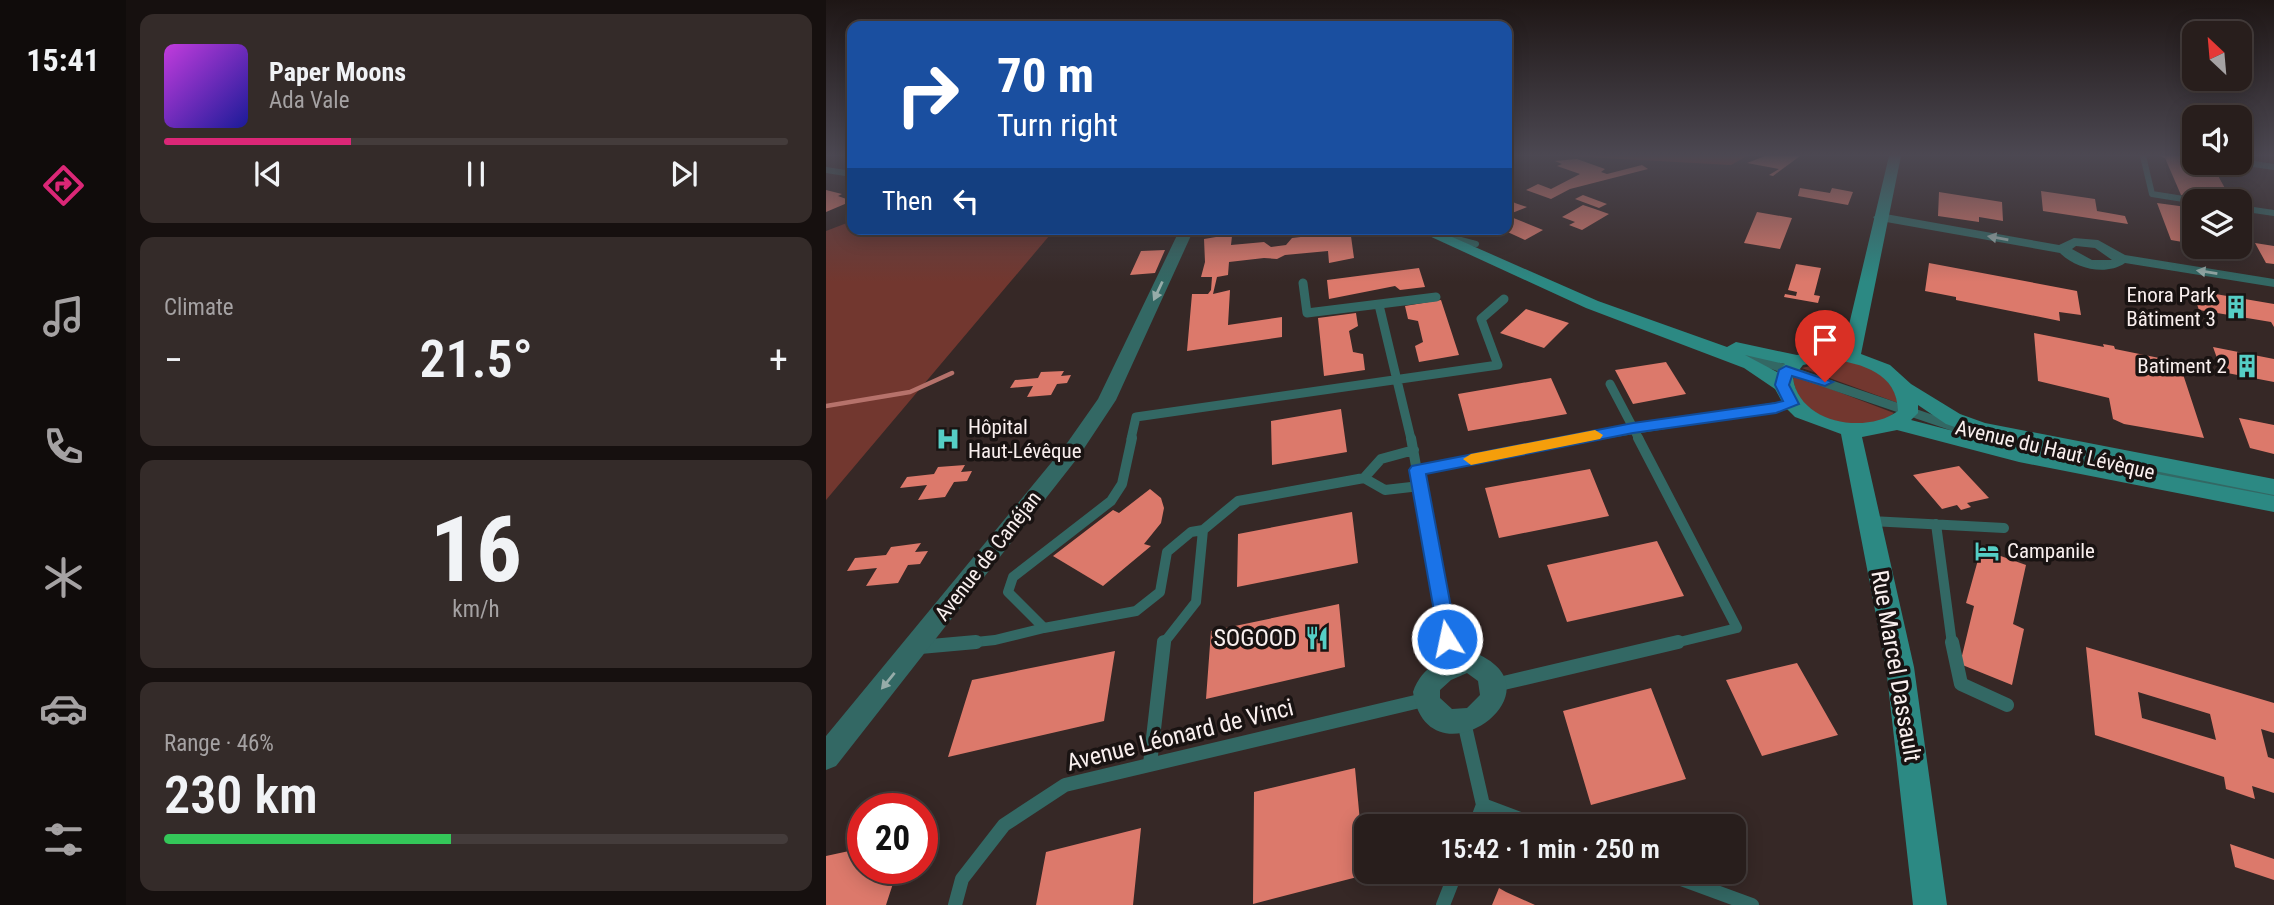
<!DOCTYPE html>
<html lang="en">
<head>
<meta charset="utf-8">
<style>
	:root { --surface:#281e1c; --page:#342b29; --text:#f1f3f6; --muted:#a5a2a3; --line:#443c3b; --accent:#db2777 }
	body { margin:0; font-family:"Roboto Condensed",sans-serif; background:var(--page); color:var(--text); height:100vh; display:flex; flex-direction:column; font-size:26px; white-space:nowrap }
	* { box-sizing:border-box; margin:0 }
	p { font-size:23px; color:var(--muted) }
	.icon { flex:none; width:38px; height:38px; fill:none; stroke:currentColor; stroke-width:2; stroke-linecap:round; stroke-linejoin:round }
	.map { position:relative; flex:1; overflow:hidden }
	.panel { display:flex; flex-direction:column; gap:14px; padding:14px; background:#16100f; width:700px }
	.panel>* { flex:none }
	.hud { position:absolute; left:21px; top:21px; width:665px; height:214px; border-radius:14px; box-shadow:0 4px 18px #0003,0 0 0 2px var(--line); background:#1a4fa0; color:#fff; overflow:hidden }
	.needle { width:46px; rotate:334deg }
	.fabs { position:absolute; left:1356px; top:21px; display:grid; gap:14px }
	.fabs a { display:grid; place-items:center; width:70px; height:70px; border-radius:14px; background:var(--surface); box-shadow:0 4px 18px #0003,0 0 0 2px var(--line); font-size:35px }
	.speed { position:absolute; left:21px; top:793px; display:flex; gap:14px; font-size:35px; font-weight:700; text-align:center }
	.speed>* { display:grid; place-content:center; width:91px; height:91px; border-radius:50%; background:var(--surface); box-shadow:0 4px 18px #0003,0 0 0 2px var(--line); line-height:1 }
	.speed .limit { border:10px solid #d22; background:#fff; color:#111 }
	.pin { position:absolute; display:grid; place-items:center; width:60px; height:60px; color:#fff; margin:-72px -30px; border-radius:50% 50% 50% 0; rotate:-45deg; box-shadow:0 0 7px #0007 }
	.pin .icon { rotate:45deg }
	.me { position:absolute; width:77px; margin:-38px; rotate:350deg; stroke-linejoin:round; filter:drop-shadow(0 0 5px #0008) }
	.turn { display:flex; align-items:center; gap:24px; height:147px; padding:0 35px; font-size:32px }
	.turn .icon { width:91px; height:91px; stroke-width:2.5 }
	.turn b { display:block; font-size:49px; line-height:60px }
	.then { display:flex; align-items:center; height:66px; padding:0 35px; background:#0003; gap:14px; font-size:26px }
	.big { font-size:52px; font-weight:600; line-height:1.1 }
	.panel .widget { flex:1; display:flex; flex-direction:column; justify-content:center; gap:10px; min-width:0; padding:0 24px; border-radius:14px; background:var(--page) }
	.panel .dial { align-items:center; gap:0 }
	.dial b { font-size:91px; line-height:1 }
	.song { display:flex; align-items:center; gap:21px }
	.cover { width:84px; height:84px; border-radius:10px; background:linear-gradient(135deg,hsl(290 70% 55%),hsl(240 70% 35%)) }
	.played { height:7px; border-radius:4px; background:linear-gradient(90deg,var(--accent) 30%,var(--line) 30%) }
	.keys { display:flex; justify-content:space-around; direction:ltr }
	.heat { display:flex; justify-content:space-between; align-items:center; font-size:38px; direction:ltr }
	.charge { height:10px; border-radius:5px; background:linear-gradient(90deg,#34c759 46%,var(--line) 0) }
	.trip { position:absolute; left:528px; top:814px; width:392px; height:70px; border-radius:14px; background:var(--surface); box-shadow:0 4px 18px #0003,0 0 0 2px var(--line); font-weight:600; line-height:70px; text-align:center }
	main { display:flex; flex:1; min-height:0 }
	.tab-bar { display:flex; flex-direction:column; width:126px; justify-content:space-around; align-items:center; background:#100c0b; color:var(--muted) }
	.tab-bar .icon { width:49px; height:49px }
	.tab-bar .current { color:var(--accent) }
	.tab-bar b { font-size:32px; color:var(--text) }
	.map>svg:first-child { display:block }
	.green { fill:#72372f }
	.forest { fill:#8e3229 }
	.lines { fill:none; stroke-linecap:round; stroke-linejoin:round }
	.stream { stroke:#b6726b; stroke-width:4.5 }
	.building { fill:#dc796b; fill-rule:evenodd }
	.lane-far3 { stroke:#336864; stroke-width:6 }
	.lane-far2 { stroke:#336864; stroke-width:9 }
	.lane-far1 { stroke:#336864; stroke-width:10 }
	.lane { stroke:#336864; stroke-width:14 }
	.street { fill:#336864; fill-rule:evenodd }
	.secondary { fill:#2c8983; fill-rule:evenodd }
	.oneway { fill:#96aca9 }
	.route { fill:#1a73e8; stroke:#114b97; stroke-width:2 }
	.slow { fill:#f59e0b }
	.labels { text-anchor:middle; stroke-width:7; stroke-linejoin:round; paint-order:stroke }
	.poi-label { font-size:21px; fill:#f9efee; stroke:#191312; text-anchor:end }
	.street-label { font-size:21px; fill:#f9efee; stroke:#191312 }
	.near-poi-label { font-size:24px; fill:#f9efee; stroke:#191312; text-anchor:end }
	.near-street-label { font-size:24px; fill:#f9efee; stroke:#191312 }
</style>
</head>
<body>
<main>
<nav class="tab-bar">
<b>15:41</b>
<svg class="icon current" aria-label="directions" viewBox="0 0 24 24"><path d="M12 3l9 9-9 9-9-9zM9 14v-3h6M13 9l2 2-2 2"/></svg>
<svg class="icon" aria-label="music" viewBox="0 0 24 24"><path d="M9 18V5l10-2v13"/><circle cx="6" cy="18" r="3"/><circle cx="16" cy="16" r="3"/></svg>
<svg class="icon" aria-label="phone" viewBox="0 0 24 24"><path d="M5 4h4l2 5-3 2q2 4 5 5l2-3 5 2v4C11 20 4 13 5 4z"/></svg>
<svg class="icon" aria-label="climate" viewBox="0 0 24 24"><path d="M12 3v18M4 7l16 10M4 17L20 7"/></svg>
<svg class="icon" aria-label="car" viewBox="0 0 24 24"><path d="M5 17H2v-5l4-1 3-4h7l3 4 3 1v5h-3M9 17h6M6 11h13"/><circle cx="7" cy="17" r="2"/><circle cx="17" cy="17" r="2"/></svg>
<svg class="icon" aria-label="filters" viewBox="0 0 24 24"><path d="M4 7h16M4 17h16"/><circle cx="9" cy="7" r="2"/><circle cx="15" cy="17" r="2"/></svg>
</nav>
<section class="panel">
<div class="widget">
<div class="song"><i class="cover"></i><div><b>Paper Moons</b><p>Ada Vale</p></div></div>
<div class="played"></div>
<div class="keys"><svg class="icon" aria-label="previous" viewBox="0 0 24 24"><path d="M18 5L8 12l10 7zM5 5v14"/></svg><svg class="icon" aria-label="pause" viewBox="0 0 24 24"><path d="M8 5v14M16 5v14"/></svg><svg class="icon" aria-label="next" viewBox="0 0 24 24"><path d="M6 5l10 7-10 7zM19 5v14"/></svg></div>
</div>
<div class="widget"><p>Climate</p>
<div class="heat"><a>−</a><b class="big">21.5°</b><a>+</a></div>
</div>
<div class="widget dial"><b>16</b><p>km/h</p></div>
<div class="widget"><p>Range · 46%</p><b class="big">230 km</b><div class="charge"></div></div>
</section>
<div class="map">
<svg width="1448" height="905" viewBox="0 0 1448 905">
	<rect width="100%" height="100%" fill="#362826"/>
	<path class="green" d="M26 221V229H229L0 500V231Z
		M1009 360C1039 363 1065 372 1072 403L976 368Z
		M968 375 1068 413C1044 434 995 424 975 401 971 396 969 386 967 380Z"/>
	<path class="forest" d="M742 156H921L905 165Z"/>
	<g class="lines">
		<path class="stream" d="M0 406 84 392 126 373"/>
	</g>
	<path class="building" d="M939 156H974L947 176 943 175 953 169 921 163Z
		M1334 156H1368V163H1385L1406 201 1355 195 1339 158Z
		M751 159 779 169 775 172 781 174 816 165 822 169 744 189 725 199 700 190 712 184 725 189 754 174 731 166 736 164 729 161Z
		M974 188 1004 193 1006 188 1027 192 1022 205 972 196Z
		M0 190 16 194 12 196 26 201 0 212Z
		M1215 191 1269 199 1271 211 1299 216 1302 224 1217 211Z
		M1113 192 1176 202 1177 221 1153 217V222L1112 216Z
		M757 195 781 204 773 208 749 199Z
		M682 199 689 203 701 207 681 215Z
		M1331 203 1368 208V244L1345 240Z
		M757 205 769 209 783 214 756 230 743 225 749 222 736 217Z
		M931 212 966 218 954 249 918 243Z
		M681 217H685L717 230 699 240 675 229H681Z
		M499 229H524L528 258 503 263 502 251 459 255 451 259 438 258 403 262 402 275 391 277 387 294 404 290 402 325 456 317V337L361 351 366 294H382L385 290 386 277H375L379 262 378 239 402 235 406 236 405 245 438 242 445 247 460 245 466 238 500 234Z
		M1429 243 1448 246V264L1440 263Z
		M339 250 329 273 304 275 315 251Z
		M1103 263 1251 291 1255 315 1233 312 1234 321 1130 300V297L1099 291Z
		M970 264 995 268 988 295 994 296 992 303 958 297 959 294 970 296 971 292 962 290Z
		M593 268 599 287 574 290 569 286 503 299 501 280Z
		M1366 290 1448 304V327L1445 322 1373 310Z
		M615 300 633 355 593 362 589 346 597 342 592 321 582 319 579 306Z
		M700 309 743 323 718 348 674 333Z
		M530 313 532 326 523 331 527 352 537 354 539 370 498 376 492 318Z
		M1208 333 1278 347 1277 344 1288 346 1289 349 1353 362 1378 438 1298 424 1287 419 1283 398 1212 381Z
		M1387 347 1448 359V382L1396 372Z
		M840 362 860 394 807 404 789 370Z
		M238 371 235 376 245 375 241 383 231 384 225 395 201 397 207 386 184 388 189 380 212 378 215 372Z
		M725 378 741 414 642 431 632 394Z
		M515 409 521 452 446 465 445 421Z
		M1413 418 1448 425V454L1424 448Z
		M139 465 135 472 146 471 141 481 128 482 119 497 92 500 101 485 74 488 81 477 108 474 112 467Z
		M1133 466 1163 498 1141 503 1145 507 1135 510 1131 505 1116 509 1087 475Z
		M764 469 783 516 673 538 659 488Z
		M324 489 335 498 338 508 335 523 318 544 325 546 277 586 227 556 287 510 293 513Z
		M526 512 532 563 411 587 412 534Z
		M831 541 858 596 741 622 721 565Z
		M95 543 89 552 102 551 94 564 82 565 72 583 40 586 51 568 21 571 29 558 60 555 65 547Z
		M1155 549 1200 565 1187 624 1198 629 1186 685 1134 664 1148 606 1140 603Z
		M513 604 519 667 380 699 385 631Z
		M1260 647 1448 703V733L1435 729 1442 757 1448 759V793L1426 786 1429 799 1400 789 1398 777 1269 735ZM1312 692 1384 714 1390 740 1316 718Z
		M289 651 278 721 122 757 146 680Z
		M971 663 1012 735 936 756 900 680Z
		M825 688 860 779 765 805 737 711Z
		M529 768 539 875 427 904 428 792Z
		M315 828 307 905H210L220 852Z
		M1404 844 1448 859V880L1409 867Z
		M37 848V868H72L60 905H0V856Z
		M673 888 680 892 709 905H666Z"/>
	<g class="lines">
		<path class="lane-far3" d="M1317 156 1326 194 1370 201
			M1414 162 1448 167
			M0 170 26 174
			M1414 208 1448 213
			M623 237 650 244"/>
		<path class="lane-far2" d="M477 283 481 313 610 297
			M553 305 585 439
			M912 353 1164 439
			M784 384 813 439
			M305 439 310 417 672 365 655 319 678 299
			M749 439 966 404"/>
		<path class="lane-far1" d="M306 438 296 484 285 501 187 577 182 592 218 628 310 611 334 592 341 552 365 532 377 530 370 602 337 644
			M585 438 622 644
			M812 438 911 628 845 644
			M1158 438 1448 496
			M588 450 555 459 538 478 559 490 594 486
			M591 470 758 438
			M1045 521 1178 528
			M1110 524 1126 644
			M377 530 412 501 538 478
			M131 644 169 640 218 628"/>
		<path class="lane" d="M622 642 626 664
			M1126 642 1135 684 1181 705
			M94 647 150 642
			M669 685 852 642
			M638 722 657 805 649 826
			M324 764 338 642
			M657 805 713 826
			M836 872 926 905
			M129 905 136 879 178 825 239 785 602 699
			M617 905 630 872"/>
		<path class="street" d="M1054 213 1233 245 1248 238 1272 240 1299 255 1448 279V287L1299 263C1280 276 1250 269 1234 253L1049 220 1047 217ZM1250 246 1269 248 1286 260H1266L1246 249Z
			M354 229H368L290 400 253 456 10 766 0 770V736L239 446 272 399Z
			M644 651C747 688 602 791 587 692 596 666 618 656 644 651ZM641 673 652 681 654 695 641 708 626 709 614 698V690L625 680Z"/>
		<path class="secondary" d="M1063 156H1075L1035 354 1064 365 1085 384 1134 414 1159 423 1448 479V495L1155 436 1120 424 1092 405V413L1085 420 1193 448 1448 496V512L1193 462 1071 430 1036 437 1088 667 1121 905H1087L1060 667 1015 434 969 417 959 407 949 389 918 368 760 308 588 229H608L772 301 901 347 910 342 971 355 1005 349 1017 350ZM919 355 959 364 951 372ZM1005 359C1037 364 1071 373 1072 411 1039 435 973 423 967 378L977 365Z"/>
	</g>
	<defs><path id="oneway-solid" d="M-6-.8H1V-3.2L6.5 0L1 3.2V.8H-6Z" transform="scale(1.75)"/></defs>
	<g class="oneway">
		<use href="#oneway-solid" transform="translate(1172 238) rotate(-170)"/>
		<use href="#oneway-solid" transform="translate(1381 272) rotate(-171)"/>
		<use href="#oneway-solid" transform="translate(332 291) rotate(115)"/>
		<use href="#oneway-solid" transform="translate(62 681) rotate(129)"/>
	</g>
	<linearGradient id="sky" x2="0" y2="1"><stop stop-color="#1e1615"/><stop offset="0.55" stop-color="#4c4852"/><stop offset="1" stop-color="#4c4852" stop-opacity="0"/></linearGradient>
	<rect width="1448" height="282" fill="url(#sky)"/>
	<path class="route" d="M960 366 1007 382 999 386 966 376 963 385 973 404 950 413 807 433 600 474 631 639 628 645 621 647 614 645 583 470 586 466 807 423 949 403 957 401 949 385 953 370Z"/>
	<path class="slow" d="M769 430 777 435 774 439 645 465 637 459 645 454Z"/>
	<defs>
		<g id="building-bare" transform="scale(1.89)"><path d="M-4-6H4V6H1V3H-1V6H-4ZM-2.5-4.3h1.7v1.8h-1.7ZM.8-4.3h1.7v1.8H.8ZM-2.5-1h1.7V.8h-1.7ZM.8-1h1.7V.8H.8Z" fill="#55cec5" stroke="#191312" stroke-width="2.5" paint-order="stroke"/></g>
		<g id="hospital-bare" transform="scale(1.89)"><path d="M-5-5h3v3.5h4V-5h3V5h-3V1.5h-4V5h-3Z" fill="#55cec5" stroke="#191312" stroke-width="2.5" paint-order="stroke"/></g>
		<g id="hotel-bare" transform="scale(1.89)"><path d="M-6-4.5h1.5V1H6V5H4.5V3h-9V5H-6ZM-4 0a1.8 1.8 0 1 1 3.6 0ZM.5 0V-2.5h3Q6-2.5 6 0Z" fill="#55cec5" stroke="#191312" stroke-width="2.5" paint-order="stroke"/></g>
		<g id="restaurant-bare" transform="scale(1.89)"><path d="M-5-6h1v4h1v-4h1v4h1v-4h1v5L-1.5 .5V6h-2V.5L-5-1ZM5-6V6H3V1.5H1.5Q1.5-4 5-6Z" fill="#55cec5" stroke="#191312" stroke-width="2.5" paint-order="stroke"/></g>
	</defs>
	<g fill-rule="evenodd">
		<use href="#building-bare" x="1410" y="307"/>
		<use href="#building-bare" x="1421" y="366"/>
		<use href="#hospital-bare" x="122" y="439"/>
		<use href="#hotel-bare" x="1161" y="551"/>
		<use href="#restaurant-bare" x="491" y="638"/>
	</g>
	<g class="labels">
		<g class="poi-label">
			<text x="1390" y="302">Enora Park<tspan x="1390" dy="24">Bâtiment 3</tspan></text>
			<text x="1401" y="373">Batiment 2</text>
			<text x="142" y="434" text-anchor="start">Hôpital<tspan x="142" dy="24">Haut-Lévêque</tspan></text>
			<text x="1181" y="558" text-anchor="start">Campanile</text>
		</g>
		<g class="street-label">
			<text transform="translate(1229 450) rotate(13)" y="7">Avenue du Haut Lévèque</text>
			<text transform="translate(162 556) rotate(-52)" y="7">Avenue de Canéjan</text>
		</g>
		<g class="near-poi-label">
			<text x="471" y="646">SOGOOD</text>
		</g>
		<g class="near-street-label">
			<text transform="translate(1070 666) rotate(80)" y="8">Rue Marcel Dassault</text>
			<text transform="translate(354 735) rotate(-14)" y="8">Avenue Léonard de Vinci</text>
		</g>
	</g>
</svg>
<div class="fabs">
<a><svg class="needle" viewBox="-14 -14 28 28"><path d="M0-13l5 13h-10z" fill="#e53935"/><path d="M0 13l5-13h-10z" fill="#a5a2a3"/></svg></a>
<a><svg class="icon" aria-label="sound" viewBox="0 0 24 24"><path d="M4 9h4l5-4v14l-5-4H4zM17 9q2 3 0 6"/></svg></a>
<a><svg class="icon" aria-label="layers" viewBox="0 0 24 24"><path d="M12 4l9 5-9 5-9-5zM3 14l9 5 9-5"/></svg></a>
</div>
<div class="speed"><div class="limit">20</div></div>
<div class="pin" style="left:999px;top:382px;background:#d93025"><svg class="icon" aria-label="arrive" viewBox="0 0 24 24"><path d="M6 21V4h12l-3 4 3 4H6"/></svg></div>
<svg class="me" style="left:621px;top:639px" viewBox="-20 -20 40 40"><circle r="17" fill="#1a73e8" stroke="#fff" stroke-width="3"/><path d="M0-11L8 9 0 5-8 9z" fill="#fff"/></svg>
<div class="trip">15:42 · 1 min · 250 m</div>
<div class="hud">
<div class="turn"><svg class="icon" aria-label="right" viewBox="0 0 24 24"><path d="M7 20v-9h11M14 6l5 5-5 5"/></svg><div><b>70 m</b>Turn right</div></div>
<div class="then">Then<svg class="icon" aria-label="left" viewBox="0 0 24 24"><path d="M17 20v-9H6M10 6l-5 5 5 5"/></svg></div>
</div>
</div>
</main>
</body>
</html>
